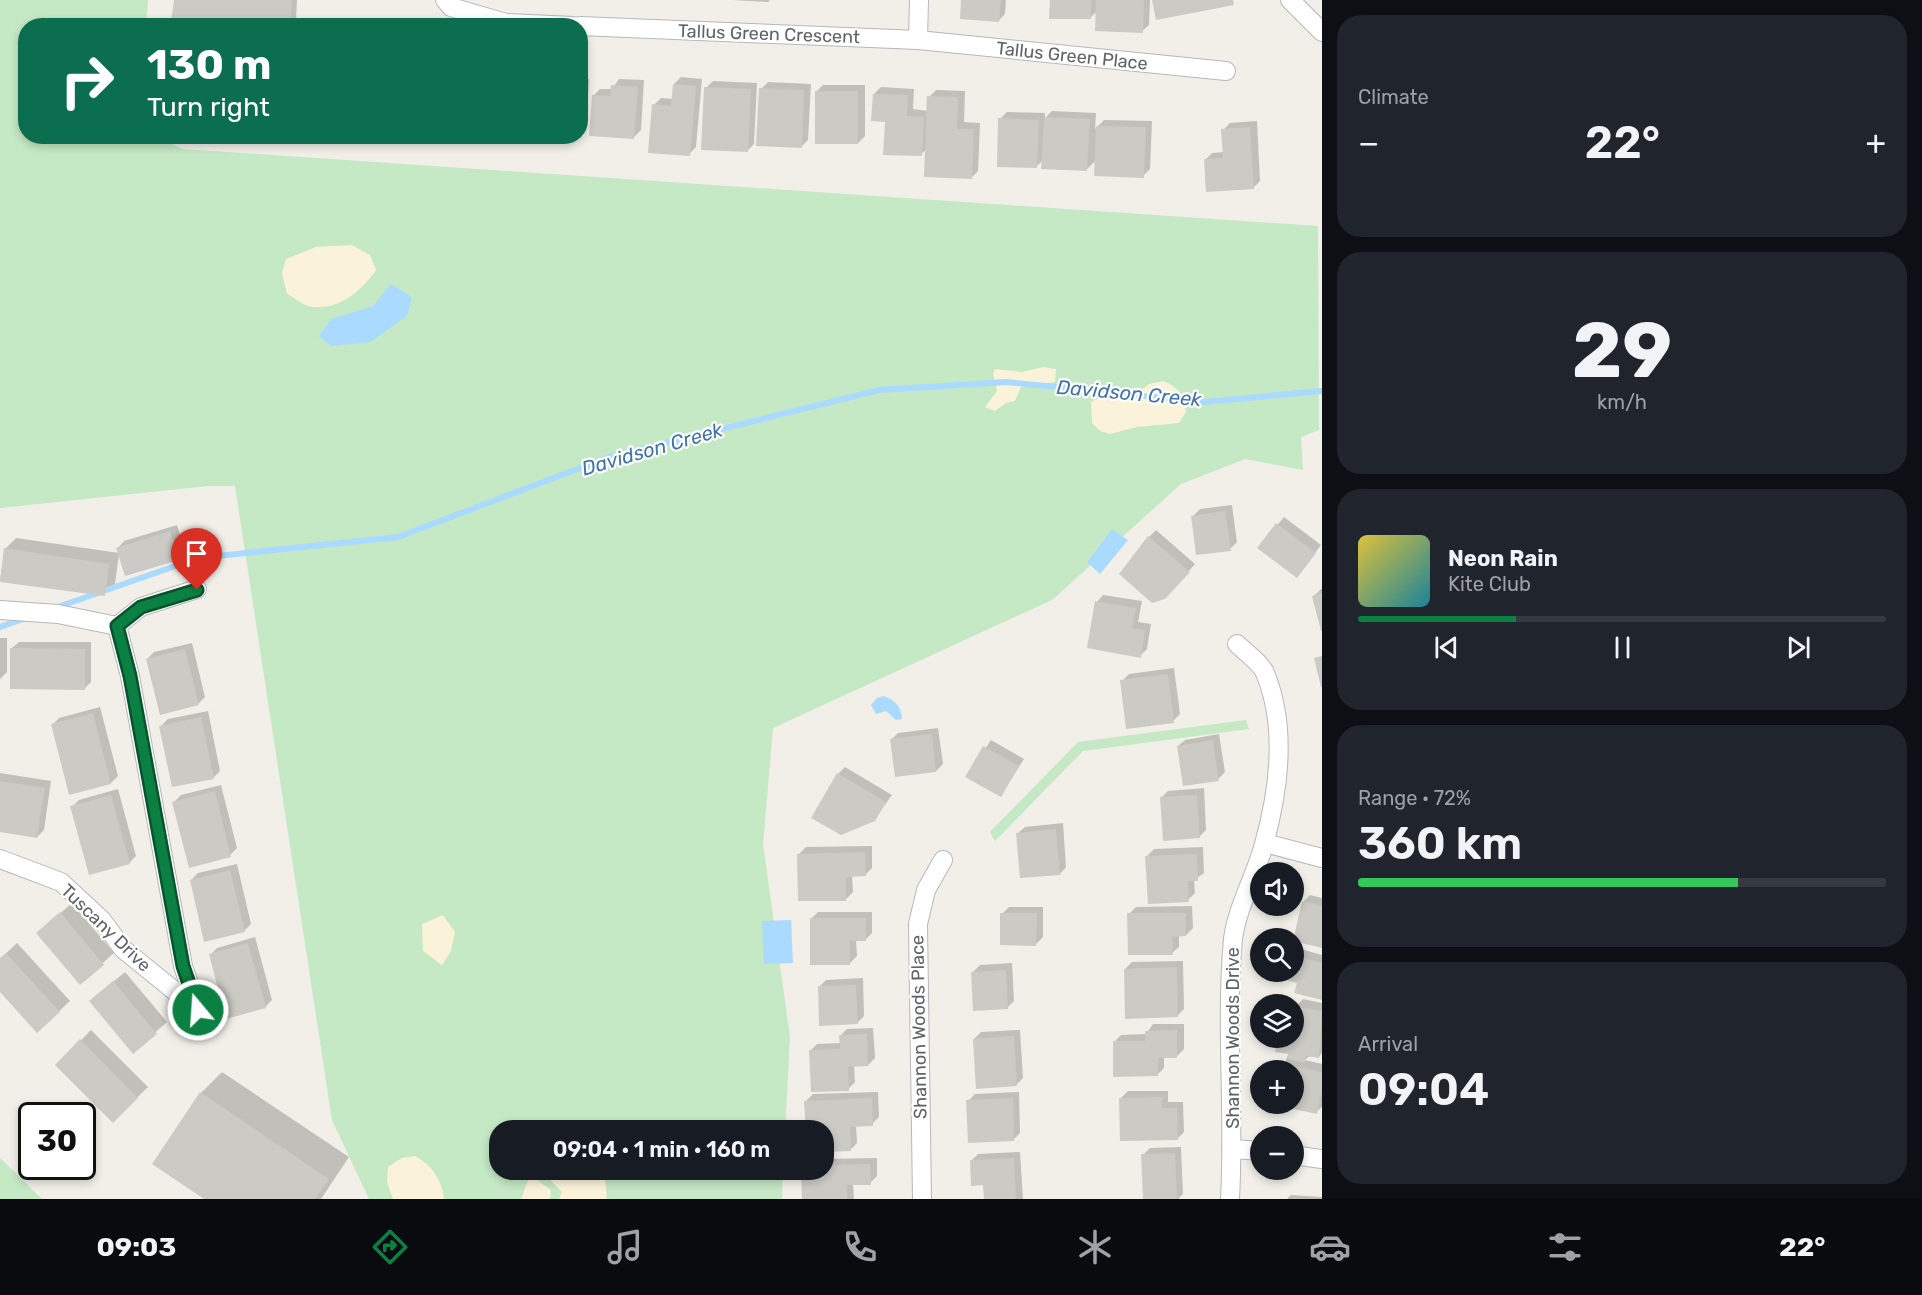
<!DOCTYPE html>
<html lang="en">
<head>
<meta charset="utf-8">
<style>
	:root { --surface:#171b24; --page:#20242c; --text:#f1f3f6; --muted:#9ea1a6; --line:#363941; --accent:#0b8043 }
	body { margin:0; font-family:Rubik,sans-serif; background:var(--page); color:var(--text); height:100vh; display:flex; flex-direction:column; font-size:22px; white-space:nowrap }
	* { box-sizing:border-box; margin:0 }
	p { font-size:20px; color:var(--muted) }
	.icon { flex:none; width:33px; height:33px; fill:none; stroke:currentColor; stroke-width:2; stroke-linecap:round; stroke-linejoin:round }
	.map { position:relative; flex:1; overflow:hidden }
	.side { display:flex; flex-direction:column; gap:15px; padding:15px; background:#0d0f14; width:600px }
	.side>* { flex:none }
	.guide { position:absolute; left:18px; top:18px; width:570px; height:126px; border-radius:24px; box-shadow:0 3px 9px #0003; background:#0b6e4f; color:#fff; overflow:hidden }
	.tools { position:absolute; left:1250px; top:862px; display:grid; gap:12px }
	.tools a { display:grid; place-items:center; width:54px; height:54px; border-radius:50%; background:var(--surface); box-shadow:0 3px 9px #0003; font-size:30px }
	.speed { position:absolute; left:18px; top:1102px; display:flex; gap:12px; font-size:30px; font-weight:700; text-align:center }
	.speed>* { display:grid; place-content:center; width:78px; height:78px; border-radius:50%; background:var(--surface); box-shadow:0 3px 9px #0003; line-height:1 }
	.speed .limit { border:3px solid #111; border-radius:9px; background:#fff; color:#111 }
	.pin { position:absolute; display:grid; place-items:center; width:51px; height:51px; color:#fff; margin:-62px -26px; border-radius:50% 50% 50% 0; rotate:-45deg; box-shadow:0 0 6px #0007 }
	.pin .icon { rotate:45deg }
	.me { position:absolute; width:66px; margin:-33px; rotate:342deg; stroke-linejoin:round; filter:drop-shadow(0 0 4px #0008) }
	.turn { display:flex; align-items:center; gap:21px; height:126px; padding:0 30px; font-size:27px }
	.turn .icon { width:78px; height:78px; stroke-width:2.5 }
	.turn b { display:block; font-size:42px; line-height:51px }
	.big { font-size:45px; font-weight:600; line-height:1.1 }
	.side .widget { flex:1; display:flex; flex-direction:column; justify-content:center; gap:9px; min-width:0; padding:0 21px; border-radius:24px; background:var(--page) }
	.side .dial { align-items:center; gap:0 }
	.dial b { font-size:78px; line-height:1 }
	.song { display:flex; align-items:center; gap:18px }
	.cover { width:72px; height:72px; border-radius:9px; background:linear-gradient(135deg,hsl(50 70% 55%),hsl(190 70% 35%)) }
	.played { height:6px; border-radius:3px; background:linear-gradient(90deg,var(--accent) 30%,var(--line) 30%) }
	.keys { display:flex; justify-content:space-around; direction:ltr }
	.heat { display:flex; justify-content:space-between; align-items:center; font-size:33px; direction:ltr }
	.charge { height:9px; border-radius:4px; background:linear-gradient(90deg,#34c759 72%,var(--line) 0) }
	.trip { position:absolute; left:489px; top:1120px; width:345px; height:60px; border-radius:24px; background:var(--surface); box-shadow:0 3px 9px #0003; font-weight:600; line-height:60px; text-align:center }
	.tabs { display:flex; height:96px; justify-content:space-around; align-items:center; background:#090b0e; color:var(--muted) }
	.tabs .icon { width:42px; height:42px }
	.tabs .on { color:var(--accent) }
	.tabs b { font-size:27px; color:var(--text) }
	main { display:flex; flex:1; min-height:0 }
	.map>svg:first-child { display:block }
	.green { fill:#c5e8c5 }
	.sand { fill:#fbf3d9 }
	.water { fill:#aadaff }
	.shadow { fill:#0003 }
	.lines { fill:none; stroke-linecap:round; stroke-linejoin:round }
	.stream { stroke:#aadaff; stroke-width:6 }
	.building { fill:#cccac5 }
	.street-casing { stroke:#b5b8bc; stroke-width:20 }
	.street { stroke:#fff; stroke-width:18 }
	.route-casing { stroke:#07532c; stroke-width:15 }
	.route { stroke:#0b8043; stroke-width:10 }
	.labels { text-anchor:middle; stroke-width:4.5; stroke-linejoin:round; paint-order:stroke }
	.street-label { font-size:18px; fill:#5f6368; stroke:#fff }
	.water-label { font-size:20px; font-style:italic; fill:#4174aa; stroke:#fff }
</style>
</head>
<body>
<main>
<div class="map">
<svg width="1322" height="1199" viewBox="0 0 1322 1199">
	<rect width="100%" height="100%" fill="#f1efe8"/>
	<path class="green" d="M0 0H148L146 25 26 26V136L156 137 183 149 1318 226 1319 430 1301 437 1303 470 1245 459 1181 484 1052 600 773 728 763 844 790 1037 785 1131H500V1170H783L782 1199H369L332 1120 235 486H208L0 508Z
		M1246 720 1249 729 1083 751 995 841 990 832 1078 742Z
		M0 1158 42 1199H0Z"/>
	<path class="sand" d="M352 245 370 255 376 270C362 291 336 313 308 306 301 304 294 297 287 294L282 273 286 259 316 247Z
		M1043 367 1056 369 1055 382 1021 387 1015 401 1006 403 995 411 985 407 997 391 993 374 995 369 1022 372Z
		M1163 381C1179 387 1184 395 1186 412L1179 423 1137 427 1110 434 1100 431 1092 423 1091 402C1102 395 1126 389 1140 391L1149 384Z
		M443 915 455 932 451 951 442 965 423 951 422 924Z
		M415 1156C432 1165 442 1180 444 1199H393L387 1182 388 1167 402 1158Z
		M548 1170H604L607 1199H559L562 1192 551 1181Z
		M530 1175 551 1190 550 1199H521Z"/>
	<path class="water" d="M391 284 412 297 407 316 370 342 331 346 319 336 331 319 373 306Z
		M1112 529 1128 540 1100 574 1087 562Z
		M883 696C894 699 902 707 902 719L896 720 886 711 876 714 871 705 877 698Z
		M791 920 793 963 764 964 762 921Z"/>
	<path class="shadow" d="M176 0H297L296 21 291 26H255L173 20Z
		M732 0H770L768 2Z
		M963 0H1006L1005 14 998 21Z
		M1051 0H1150L1149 25 1142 31 1097 11 1090 18Z
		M380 18 402 20V26H373Z
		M681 77 702 79 696 147 689 154 654 105 661 98 673 99 674 84Z
		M585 79H589L586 130 580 136Z
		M619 79 644 80 641 130 634 137 593 96 600 89H612Z
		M713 81 757 83 754 144 747 151 706 88Z
		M768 82 811 84 808 140 801 147 761 89Z
		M823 85H865V136L858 143 816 92Z
		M881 87 914 89 913 109 928 111 929 97 936 90 965 91 964 122 980 123 978 171 971 178 927 149 921 154 886 121 874 94Z
		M1052 111 1096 113 1095 129 1104 120 1152 121 1150 169 1143 176 1096 160 1087 169 1043 160 1036 167 1000 119 1007 112 1045 113V118Z
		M1257 121 1260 181 1253 188 1205 160 1212 153 1224 152 1223 130 1230 123Z
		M1232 505 1237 542 1230 549 1193 516 1200 509Z
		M1284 517 1321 545 1303 569 1259 548Z
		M177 525 185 552 178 559 119 554 115 584 104 594 0 580 5 549 16 538 119 553 118 548 124 541Z
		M1156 530 1195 564 1172 590 1149 537Z
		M1321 589H1322V628L1314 596Z
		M1103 595 1142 601 1138 622 1151 624 1147 649 1140 656 1097 602Z
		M0 638H7V672L0 679Z
		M19 642H91V682L84 689 12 648Z
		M192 643 205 697 198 704 147 659 154 652Z
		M1174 668 1180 714 1173 721 1122 681 1129 674Z
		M100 707 118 776 111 783 52 725 59 718Z
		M208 711 220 771 213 778 161 726 168 719Z
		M938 728 943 764 936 771 891 740 898 733Z
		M1219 734 1225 772 1218 779 1178 746 1185 740Z
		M991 740 1024 759 1001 795 967 776Z
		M845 767 892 795 874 820 838 774Z
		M0 773 51 781 44 830 37 837 0 831Z
		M221 785 237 848 230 855 174 802 181 795Z
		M1204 788 1206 830 1199 837 1161 798 1168 791Z
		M118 789 136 856 129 863 72 807 79 800Z
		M1063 823 1066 867 1060 874 1018 833 1025 827Z
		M872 846V868L865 875H852L853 892 846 899 799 854 806 847Z
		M1203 847 1204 873 1194 880 1195 893 1188 900 1147 856 1154 849Z
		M237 864 251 924 244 931 191 880 198 873Z
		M1310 895 1322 898V947L1303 902Z
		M72 903 114 953 80 983 38 933Z
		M1192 906 1193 928 1186 935H1179V947L1172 953 1129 914 1136 907Z
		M1009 907H1043V937L1036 944 1002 914Z
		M818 912H872V933L865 940H856L857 956 850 963 811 919Z
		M255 937 272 1000 265 1007 210 955 217 948Z
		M17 943 70 1001 38 1031 0 990V959Z
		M1294 947 1322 955V999L1283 972H1293Z
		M1183 961 1184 1009 1177 1016 1125 969 1132 962Z
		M1012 963 1014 1001 1007 1008 973 972 980 965Z
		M125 972 167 1022 133 1052 102 991Z
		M863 978 864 1016 857 1023 819 987 826 980Z
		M1303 999 1322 1003V1053L1319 1057 1311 1055 1305 1060 1322 1064V1107L1316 1112 1280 1104H1293V1071H1281L1289 1053 1279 1038H1293L1296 1006Z
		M1153 1024H1184V1049L1177 1056H1164V1068L1157 1075 1114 1042 1121 1035 1146 1034Z
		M873 1028 875 1058 868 1065 854 1066 855 1082 848 1089 810 1051 817 1044 841 1043 840 1036 847 1029Z
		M91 1030 148 1087 113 1121 57 1065Z
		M1020 1030 1023 1078 1016 1085 974 1039 981 1032Z
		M222 1072 349 1157 321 1199H207L154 1163 201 1093Z
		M1128 1091H1168V1102H1183L1184 1132 1177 1139 1121 1098Z
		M878 1092 879 1117 872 1124 856 1125 857 1143 850 1150 824 1151V1131H807L806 1101 813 1094Z
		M1019 1092 1020 1133 1013 1140 968 1101 975 1094Z
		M1181 1147 1183 1194 1178 1199H1144L1143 1155 1150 1148Z
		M1020 1152 1023 1199H985L984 1183 971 1161 978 1154Z
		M877 1158V1176L870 1183 853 1184 854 1199H803L802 1170H824V1159Z
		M1291 1195 1322 1197V1199H1287Z"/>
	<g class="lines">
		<path class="stream" d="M55 608 198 558 398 537 609 457 879 390 1006 382 1204 402 1322 391
			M0 627 26 618"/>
	</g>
	<path class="building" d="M174 0H292L290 26 171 21Z
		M961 0H1001L999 22 960 19Z
		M1050 0H1091V19H1049Z
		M1096 0H1144L1143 33 1095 31Z
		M1152 0H1233L1234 5 1156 20Z
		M673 84 696 86 690 156 648 153 652 104 671 106Z
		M611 85 638 87 634 139 589 136 592 95 610 96Z
		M704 87 751 89 748 152 701 150Z
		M759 88 804 90 802 148 756 146Z
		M815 91H858V144H815Z
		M873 94 908 95 907 116 924 117 922 156 883 155 885 122 871 121Z
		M927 96 958 97 957 129H974L972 179 924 177Z
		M1044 117 1090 119 1087 171 1041 169Z
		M998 118 1039 120 1037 168 997 167Z
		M1096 126 1146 127 1144 178 1094 176Z
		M1250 127 1254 189 1206 192 1204 159 1223 158 1221 129Z
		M1225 511 1231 551 1196 555 1191 516Z
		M1276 523 1316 553 1297 578 1257 548Z
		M170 531 179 560 125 576 116 548Z
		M1148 536 1190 572 1165 599 1152 603 1119 574Z
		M4 548 109 564 105 596 0 582Z
		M1322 593V631H1321L1312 596Z
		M1095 601 1136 608 1132 628 1145 630 1141 658 1087 648Z
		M10 648 85 649V690L10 689Z
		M185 649 199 705 160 715 146 659Z
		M1322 656V687H1321L1314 658Z
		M1168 674 1174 723 1126 729 1120 680Z
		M93 713 111 784 69 795 51 724Z
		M201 717 214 779 172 787 159 726Z
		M932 734 936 772 895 777 890 739Z
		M1213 740 1219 781 1183 786 1177 746Z
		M983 746 1019 766 1001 797 965 777Z
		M837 773 886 802 875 821 841 835 811 818Z
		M0 781 45 788 37 838 0 832Z
		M215 791 231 857 189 868 172 802Z
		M111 795 130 864 89 875 70 806Z
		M1197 795 1200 838 1163 841 1160 797Z
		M1056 829 1060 875 1020 878 1016 833Z
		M865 852 866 876 846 877V901H798L797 854Z
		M1197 854 1198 881H1188L1189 902 1148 904 1145 856Z
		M230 870 245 932 204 942 190 880Z
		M1302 901 1322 906V948L1293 941Z
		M60 912 104 965 80 985 36 933Z
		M1000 913H1037L1036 946 1000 945Z
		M1127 913H1186V936L1172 937 1173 955H1128Z
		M810 918H866V941H850V965H810Z
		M248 943 266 1008 226 1019 209 954Z
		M6 953 60 1012 37 1033 0 992V958Z
		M1293 955 1322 963V1000L1294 993 1297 983 1280 978 1281 972H1293Z
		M1177 967 1178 1017 1125 1019 1124 969Z
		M1006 970 1008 1009 973 1011 971 972Z
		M113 981 157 1034 133 1054 89 1001Z
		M856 985 858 1024 819 1026 818 986Z
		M1295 1006 1322 1011 1319 1058 1306 1056 1305 1063 1287 1059 1288 1054 1275 1052 1278 1038H1293Z
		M1177 1030V1058H1158V1076L1113 1077V1041H1145V1031Z
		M867 1034 868 1066 848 1067 849 1091 811 1092 809 1050 840 1049 839 1035Z
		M1014 1036 1017 1086 976 1089 973 1039Z
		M80 1039 138 1098 113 1123 55 1065Z
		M1281 1063 1322 1072V1089L1317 1114 1275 1105 1293 1104V1071H1279Z
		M200 1092 329 1179 315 1199H204L152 1164Z
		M1162 1097V1108H1177L1178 1140 1120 1141 1119 1098Z
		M872 1098 873 1126 850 1127 851 1151 824 1152V1131H806L804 1101Z
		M1013 1098 1014 1141 968 1143 966 1100Z
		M1175 1153 1177 1199H1143L1141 1154Z
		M1014 1158 1016 1199H984L983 1185 971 1186 970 1160Z
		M870 1164 871 1185H847V1199H802L801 1170H824V1165Z"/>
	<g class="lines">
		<g class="street-casing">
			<path id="street" d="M445 0 451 7 506 23 573 26
				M1290 0 1322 32
				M580 26 918 40 1226 71
				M918 40 919 0
				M0 610 58 614 117 626 130 676 183 966 198 1010
				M117 626 141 607 197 589
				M1265 843 1322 858
				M0 859 61 882 102 920 123 949 198 1010
				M1233 1149 1260 1151
				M1293 1155 1322 1159
				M922 1199 918 924 926 890 943 860
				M1230 1199C1235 1112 1225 1026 1233 939 1237 907 1256 875 1264 844 1279 790 1287 726 1265 673 1261 663 1245 652 1237 644"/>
		</g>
		<use href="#street" class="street"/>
	</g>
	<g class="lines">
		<g class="route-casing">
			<path id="route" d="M197 590 141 607 117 626 130 676 183 966 198 1010"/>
		</g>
		<use href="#route" class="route"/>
	</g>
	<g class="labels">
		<g class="street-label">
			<text transform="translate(769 34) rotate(2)" y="6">Tallus Green Crescent</text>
			<text transform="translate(1072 56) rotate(6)" y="6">Tallus Green Place</text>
			<text transform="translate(106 928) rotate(44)" y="6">Tuscany Drive</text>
			<text transform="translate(919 1027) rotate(-91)" y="6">Shannon Woods Place</text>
			<text transform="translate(1233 1038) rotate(-90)" y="6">Shannon Woods Drive</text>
		</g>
		<g class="water-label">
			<text transform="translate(1129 393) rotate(5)" y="7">Davidson Creek</text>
			<text transform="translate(652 449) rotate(-16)" y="7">Davidson Creek</text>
		</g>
	</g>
</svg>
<div class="tools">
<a><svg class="icon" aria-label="sound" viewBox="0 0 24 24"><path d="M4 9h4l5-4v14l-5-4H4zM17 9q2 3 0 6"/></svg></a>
<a><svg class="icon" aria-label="search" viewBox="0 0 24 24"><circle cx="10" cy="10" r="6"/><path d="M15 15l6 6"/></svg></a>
<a><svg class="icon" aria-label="layers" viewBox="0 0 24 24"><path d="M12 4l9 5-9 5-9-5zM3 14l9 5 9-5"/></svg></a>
<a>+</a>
<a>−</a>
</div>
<div class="speed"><div class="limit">30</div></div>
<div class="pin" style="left:197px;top:590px;background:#d93025"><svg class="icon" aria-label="arrive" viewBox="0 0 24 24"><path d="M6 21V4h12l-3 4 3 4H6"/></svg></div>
<svg class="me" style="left:198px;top:1010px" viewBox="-20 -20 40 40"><circle r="17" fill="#0b8043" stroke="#fff" stroke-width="3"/><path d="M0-11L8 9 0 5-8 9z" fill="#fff"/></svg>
<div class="trip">09:04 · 1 min · 160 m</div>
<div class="guide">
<div class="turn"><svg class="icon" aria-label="right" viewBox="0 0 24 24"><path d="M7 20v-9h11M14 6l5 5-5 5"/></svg><div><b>130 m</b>Turn right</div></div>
</div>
</div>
<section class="side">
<div class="widget"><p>Climate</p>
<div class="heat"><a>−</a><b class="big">22°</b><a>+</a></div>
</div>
<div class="widget dial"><b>29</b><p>km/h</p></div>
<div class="widget">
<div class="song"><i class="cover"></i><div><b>Neon Rain</b><p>Kite Club</p></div></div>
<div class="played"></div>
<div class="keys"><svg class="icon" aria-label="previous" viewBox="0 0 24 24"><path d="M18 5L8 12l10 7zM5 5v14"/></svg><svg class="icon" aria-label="pause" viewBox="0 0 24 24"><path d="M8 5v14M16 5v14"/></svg><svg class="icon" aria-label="next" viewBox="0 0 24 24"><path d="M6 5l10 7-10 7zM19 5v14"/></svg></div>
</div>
<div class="widget"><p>Range · 72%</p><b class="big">360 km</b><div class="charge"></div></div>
<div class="widget"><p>Arrival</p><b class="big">09:04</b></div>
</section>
</main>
<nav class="tabs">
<b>09:03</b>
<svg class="icon on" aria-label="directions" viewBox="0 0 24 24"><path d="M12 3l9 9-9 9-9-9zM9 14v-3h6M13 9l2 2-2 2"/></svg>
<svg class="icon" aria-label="music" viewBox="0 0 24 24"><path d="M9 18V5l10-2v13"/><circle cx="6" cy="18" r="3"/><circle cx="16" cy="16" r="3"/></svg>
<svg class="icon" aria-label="phone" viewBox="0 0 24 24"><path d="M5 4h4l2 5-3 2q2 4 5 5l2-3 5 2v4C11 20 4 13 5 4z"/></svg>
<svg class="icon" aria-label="climate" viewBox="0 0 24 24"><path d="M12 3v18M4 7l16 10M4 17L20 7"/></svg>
<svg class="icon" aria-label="car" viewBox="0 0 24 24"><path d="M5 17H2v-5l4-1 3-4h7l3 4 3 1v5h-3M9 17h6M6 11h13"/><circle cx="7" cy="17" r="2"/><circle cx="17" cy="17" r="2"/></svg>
<svg class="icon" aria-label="filters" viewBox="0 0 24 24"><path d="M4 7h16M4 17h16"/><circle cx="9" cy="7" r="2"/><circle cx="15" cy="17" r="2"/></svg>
<b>22°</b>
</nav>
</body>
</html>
